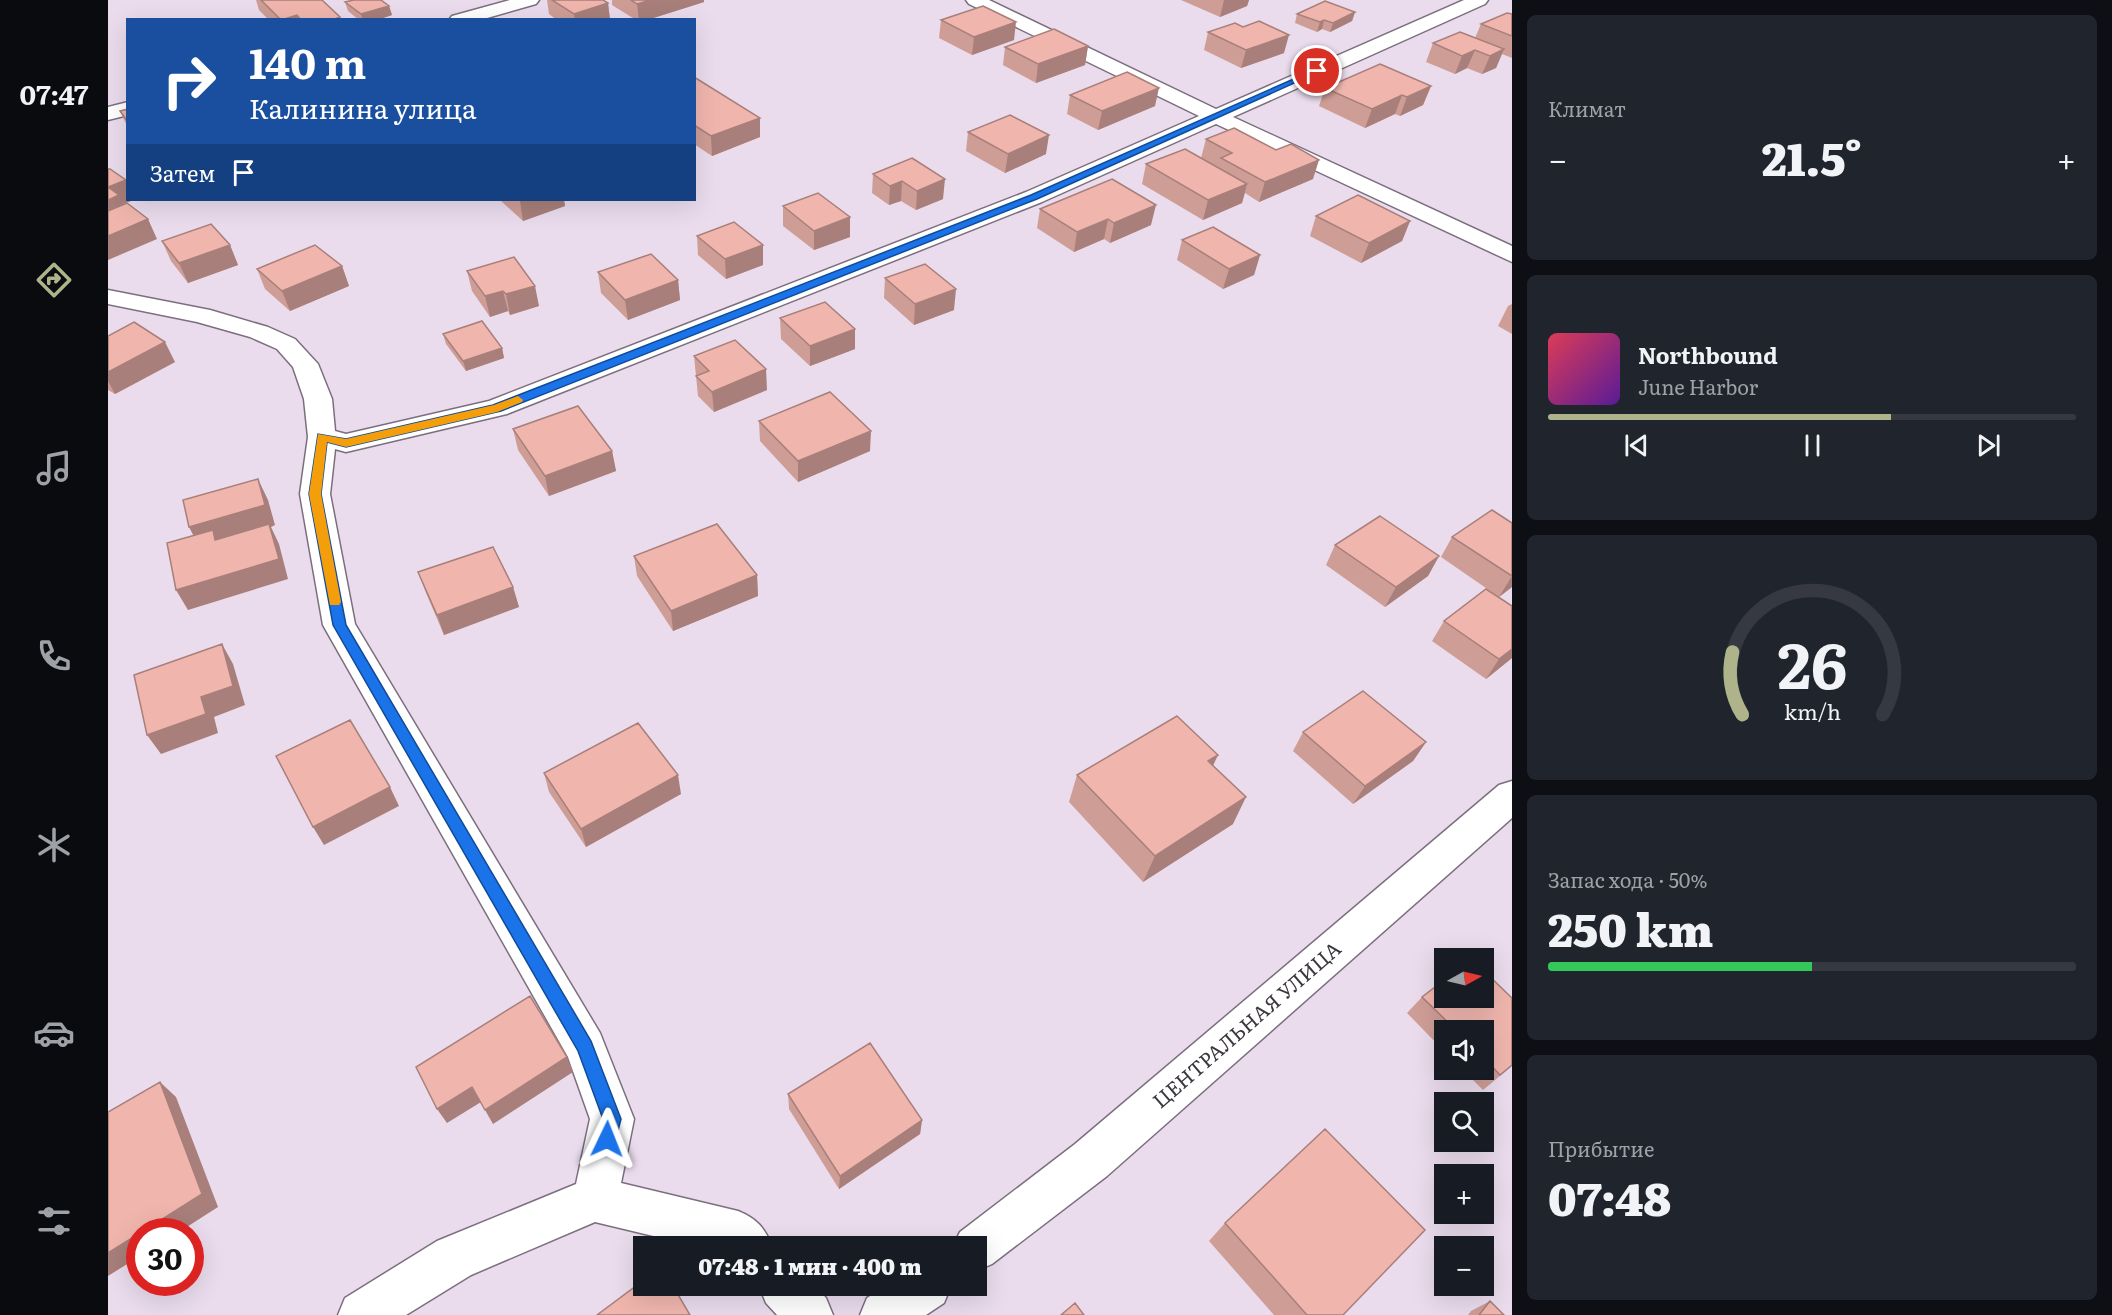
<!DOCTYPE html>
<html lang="ru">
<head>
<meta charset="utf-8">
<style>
	:root { --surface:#171b24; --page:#20242c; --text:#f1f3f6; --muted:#9ea1a6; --line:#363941; --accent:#aeb38a }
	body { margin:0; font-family:Literata,serif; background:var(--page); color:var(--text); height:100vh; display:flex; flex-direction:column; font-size:22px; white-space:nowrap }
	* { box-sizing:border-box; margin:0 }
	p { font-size:20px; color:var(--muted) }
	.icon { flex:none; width:33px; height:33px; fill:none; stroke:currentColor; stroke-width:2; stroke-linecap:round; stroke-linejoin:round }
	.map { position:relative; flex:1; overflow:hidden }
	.panel { display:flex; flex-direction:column; gap:15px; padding:15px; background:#0d0f14; width:600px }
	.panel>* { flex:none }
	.guide { position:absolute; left:18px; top:18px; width:570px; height:183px; border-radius:0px; box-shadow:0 6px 24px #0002; background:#1a4fa0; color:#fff; overflow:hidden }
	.needle { width:39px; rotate:82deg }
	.tools { position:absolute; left:1326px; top:948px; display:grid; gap:12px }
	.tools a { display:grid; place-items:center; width:60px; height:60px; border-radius:0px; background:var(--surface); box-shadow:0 6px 24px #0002; font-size:30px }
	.speed { position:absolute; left:18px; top:1218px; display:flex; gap:12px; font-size:30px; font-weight:700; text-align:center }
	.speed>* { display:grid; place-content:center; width:78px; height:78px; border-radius:50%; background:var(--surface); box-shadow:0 6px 24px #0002; line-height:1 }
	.speed .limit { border:9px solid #d22; background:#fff; color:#111 }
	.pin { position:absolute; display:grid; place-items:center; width:51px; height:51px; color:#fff; margin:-26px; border:3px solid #fff; border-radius:50%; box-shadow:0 2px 6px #0007 }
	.me { position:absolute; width:66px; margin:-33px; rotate:2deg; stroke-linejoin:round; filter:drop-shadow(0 0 4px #0008) }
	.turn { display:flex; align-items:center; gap:21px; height:126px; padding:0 24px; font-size:27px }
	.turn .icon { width:78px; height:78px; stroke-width:2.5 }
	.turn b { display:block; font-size:42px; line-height:51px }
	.then { display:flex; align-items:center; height:57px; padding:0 24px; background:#0003; gap:12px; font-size:22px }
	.big { font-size:45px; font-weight:800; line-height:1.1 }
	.panel .tile { flex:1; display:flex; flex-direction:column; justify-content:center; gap:9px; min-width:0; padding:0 21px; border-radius:9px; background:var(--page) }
	.panel .dial { align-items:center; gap:0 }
	.dial svg { height:156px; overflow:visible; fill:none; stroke:var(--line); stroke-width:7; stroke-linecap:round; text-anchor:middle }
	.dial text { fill:var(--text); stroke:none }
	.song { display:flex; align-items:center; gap:18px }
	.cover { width:72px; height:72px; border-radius:9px; background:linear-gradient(135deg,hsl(350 70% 55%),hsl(270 70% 35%)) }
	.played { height:6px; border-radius:3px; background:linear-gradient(90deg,var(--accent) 65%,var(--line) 65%) }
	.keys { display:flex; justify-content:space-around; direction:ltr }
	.heat { display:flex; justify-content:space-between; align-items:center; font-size:33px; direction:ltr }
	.charge { height:9px; border-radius:4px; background:linear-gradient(90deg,#34c759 50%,var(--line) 0) }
	.trip { position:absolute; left:525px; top:1236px; width:354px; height:60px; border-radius:0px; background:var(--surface); box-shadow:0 6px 24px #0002; font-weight:800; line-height:60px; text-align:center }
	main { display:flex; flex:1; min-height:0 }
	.tab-bar { display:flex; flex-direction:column; width:108px; justify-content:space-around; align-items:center; background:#090b0e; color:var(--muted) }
	.tab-bar .icon { width:42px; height:42px }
	.tab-bar .selected { color:var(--accent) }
	.tab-bar b { font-size:27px; color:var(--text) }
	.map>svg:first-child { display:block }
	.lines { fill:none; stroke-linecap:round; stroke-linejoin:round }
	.minor-casing { stroke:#7b6f7e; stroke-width:3 }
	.minor { fill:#fff; fill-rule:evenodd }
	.wall { fill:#ce9d96 }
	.shaded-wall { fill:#a87f7a }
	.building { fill:#f0b6ae; stroke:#a87f7a; stroke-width:1.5 }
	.route { fill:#1a73e8; stroke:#114b97; stroke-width:1.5 }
	.slow { fill:#f59e0b }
	.labels { text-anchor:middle; stroke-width:6; stroke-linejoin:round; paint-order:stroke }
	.near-street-label { font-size:20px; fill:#3c373e; stroke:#fff }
</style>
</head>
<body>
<main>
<nav class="tab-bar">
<b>07:47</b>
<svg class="icon selected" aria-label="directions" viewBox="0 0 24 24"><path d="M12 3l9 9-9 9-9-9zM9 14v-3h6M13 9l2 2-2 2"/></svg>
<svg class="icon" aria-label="music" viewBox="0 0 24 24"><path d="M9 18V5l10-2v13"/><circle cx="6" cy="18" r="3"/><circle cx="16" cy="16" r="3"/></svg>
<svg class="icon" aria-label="phone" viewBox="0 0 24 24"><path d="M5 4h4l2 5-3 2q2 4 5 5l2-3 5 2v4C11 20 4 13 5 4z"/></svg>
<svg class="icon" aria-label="climate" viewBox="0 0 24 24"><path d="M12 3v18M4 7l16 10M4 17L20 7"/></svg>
<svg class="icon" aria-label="car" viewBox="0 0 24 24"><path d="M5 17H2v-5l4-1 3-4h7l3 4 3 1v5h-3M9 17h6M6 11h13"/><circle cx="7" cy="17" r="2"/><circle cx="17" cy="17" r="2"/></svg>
<svg class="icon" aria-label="filters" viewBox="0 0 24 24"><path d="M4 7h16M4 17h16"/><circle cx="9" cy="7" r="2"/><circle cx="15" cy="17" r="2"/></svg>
</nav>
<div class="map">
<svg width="1404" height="1315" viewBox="0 0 1404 1315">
	<rect width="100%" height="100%" fill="#eadced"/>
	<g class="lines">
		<g class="minor-casing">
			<path id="minor" d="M402 0H431L428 4 372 20H341L344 16Z
				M858 0H881L1108 109 1356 0H1380L1377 4 1125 117 1404 246V262L1108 124 934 202 399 414 238 452 227 449 222 494 247 624 492 1033 526 1119 513 1183 630 1211C649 1219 656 1227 664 1246H587L487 1222 363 1275 298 1315H230L237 1298 329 1241 468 1184 482 1119 460 1057 215 625 192 494 200 437 196 399 185 367 169 349 142 337 89 322 0 304V290L102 310 160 327 187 339 210 364 224 399 227 431 238 434 381 401 918 192 1091 116 861 4Z
				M20 102V115L0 120V107Z
				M1404 781V818L999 1176 884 1264 868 1271V1246H845L852 1232 967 1144 1391 785Z
				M651 1286H707L718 1298 725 1315H669L658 1303Z
				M778 1286H843L836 1303 818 1315H752L759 1298Z"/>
		</g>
		<use href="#minor" class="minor"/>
	</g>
	<path class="wall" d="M148 0H214L232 17 233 20H161L151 10Z
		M439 0H495L500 3 502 20H449L441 14Z
		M504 0H596V2L539 20H528L504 5Z
		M1073 0H1141L1139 6 1112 17Z
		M237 2 281 6 284 15 269 20H251L240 11Z
		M1247 12 1244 21 1222 32 1214 29 1209 32 1187 23 1189 14Z
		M1404 14V58L1394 54 1388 68 1374 74 1359 68 1347 74 1318 62 1325 43 1367 38 1373 24Z
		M833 20 906 40 864 55 831 38Z
		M1100 32 1176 53 1133 68 1096 50Z
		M980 46 977 65 928 83 895 65 897 47Z
		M586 77 652 137 604 156 586 144Z
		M1323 86 1315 105 1292 116 1287 114 1257 128 1211 106 1217 88Z
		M962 95 1047 106 990 130 959 114Z
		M20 109V128L12 111Z
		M860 132 938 154 897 173 858 151Z
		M1098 139 1205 179 1151 202 1137 193 1134 203 1095 220 1034 184 1038 164 1093 158Z
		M804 158 835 199 808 210 793 201 781 205 764 193 765 174Z
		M392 200H456L457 206 415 221Z
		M675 206 742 217V237L706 250 675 226Z
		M932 209 1043 225 1002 243 996 239 966 252 929 228Z
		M1208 216 1302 221 1294 241 1253 263 1202 236Z
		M589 236 655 245V265L618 279 590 255Z
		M1074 240 1152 255 1146 275 1115 289 1069 260Z
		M54 241 122 245 130 265 80 283 63 261Z
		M234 266 241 286 182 311 157 289 149 269Z
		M359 271 431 306 402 315 400 311 382 317 364 291Z
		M490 272 570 280 572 300 520 320 493 293Z
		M777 278 846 310 806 325 776 298Z
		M1404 304V334L1390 326 1400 306Z
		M672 318 747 349 702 366 673 339Z
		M335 334 394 348 396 358 358 371 338 344Z
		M0 336 67 362 7 394 0 390Z
		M586 356 659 390 606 412 590 396Z
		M651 421 762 451 690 482 652 441Z
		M405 429 504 451 508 471 441 496 410 450Z
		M1404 523V587L1391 597 1333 557 1344 537Z
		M1227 545 1331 556 1320 576 1277 607 1218 565Z
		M526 556 649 575 650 596 565 631 529 576Z
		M310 572 405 587 411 607 336 635 318 593Z
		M1336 621 1404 658 1378 679 1324 641Z
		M1195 732 1318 742 1305 761 1245 804 1185 751Z
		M1105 766 1125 824 1035 882 961 802 969 775Z
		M436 773 573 794 478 847 441 792Z
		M1314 997 1404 998V1066L1375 1090 1355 1070H1376V1030H1336V1051L1299 1013Z
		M680 1094 814 1120 812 1134 731 1189 681 1109Z
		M1117 1223 1235 1315H1166L1101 1241Z
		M1382 1301 1396 1315H1360L1363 1311Z"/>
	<path class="shaded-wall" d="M543 0H596V2L539 20H531L529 4Z
		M1116 0H1141L1139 6 1112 17Z
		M500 3 502 20H467L466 14Z
		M281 6 284 15 269 20H255L253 14Z
		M1247 12 1244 21 1222 32 1225 23Z
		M189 15 190 20H173Z
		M1216 20 1214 29 1209 32 1212 22Z
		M908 22 906 40 864 55 866 37Z
		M1181 35 1176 53 1133 68 1138 50Z
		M980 46 977 65 928 83 930 64Z
		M1396 49 1388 68 1374 74 1382 56Z
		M1367 50 1359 68 1347 74 1354 56Z
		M1323 86 1315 105 1292 116 1299 97Z
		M1051 88 1047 106 990 130 994 111Z
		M1294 95 1287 114 1257 128 1264 109Z
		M652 118V137L604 156 603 136Z
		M941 135 938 154 897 173 900 154Z
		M1211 160 1205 179 1151 202 1157 182Z
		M837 179 835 199 808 210 809 191Z
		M18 180 20 183V200H26L15 204 20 215 0 223V187Z
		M794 181 793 201 781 205 782 186Z
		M1139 184 1134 203 1095 220 1100 200Z
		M416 200H456L457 206 415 221 412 201Z
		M1048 205 1043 225 1002 243 1006 223Z
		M742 217V237L706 250V231Z
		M40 219 49 239 0 260V236Z
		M1000 219 996 239 966 252 969 232Z
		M1302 221 1294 241 1253 263 1261 243Z
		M122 245 130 265 80 283 71 263Z
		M655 245V265L618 279 617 259Z
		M1152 255 1146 275 1115 289 1121 269Z
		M234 266 241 286 182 311 174 291Z
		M570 280 572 300 520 320 517 300Z
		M427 286 431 306 402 315 398 294Z
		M848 289 846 310 806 325 807 304Z
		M395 291 400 311 382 317 377 296Z
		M747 329V349L702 366V346Z
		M57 342 67 362 7 394 0 381V372Z
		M394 348 396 358 358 371 355 361Z
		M658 369 659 390 606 412 604 392Z
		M763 431 762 451 690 482V461Z
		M504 451 508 471 441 496 437 476Z
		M150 479 160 500 167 525 163 527 171 544 180 579 80 610 68 590 92 548 81 527Z
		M1331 556 1320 576 1277 607 1288 587Z
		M649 575 650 596 565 631 563 611Z
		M1404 576V587L1391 597Z
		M405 587 411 607 336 635 329 615Z
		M114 644 125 664 137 705 106 717 110 733 53 754 39 735 93 697Z
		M1404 649V658L1378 679 1391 659Z
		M1318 742 1305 761 1245 804 1257 786Z
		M1110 755 1097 783 1100 761Z
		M570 775 573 794 478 847 473 829Z
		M282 787 291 806 216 845 205 827Z
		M1138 797 1125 824 1035 882 1047 856Z
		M459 1057 465 1072 385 1124 377 1110Z
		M52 1082 68 1097 110 1207 71 1232H34Z
		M364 1087 373 1102 339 1123 329 1109Z
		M814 1120 812 1134 731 1189 732 1176Z
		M32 1233V1256L0 1276V1253Z"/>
	<path class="building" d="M153 0H214L232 17 224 20H193L189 15 173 20Z
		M246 0H273L281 6 253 14 237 2Z
		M444 0H495L500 3 466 14Z
		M523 0H543L529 4Z
		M1217 1 1247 12 1225 23 1216 20 1212 22 1189 14Z
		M875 6 908 22 866 37 833 20Z
		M1399 13 1404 14V36L1373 24Z
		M1151 21 1181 35 1138 50 1100 32 1127 23 1135 27Z
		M946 29 980 46 930 64 897 47Z
		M1352 32 1396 49 1382 56 1367 50 1354 56 1325 43Z
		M1272 64 1323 86 1299 97 1294 95 1264 109 1217 88Z
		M1019 72 1051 88 994 111 962 95Z
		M586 77 652 118 603 136 586 125Z
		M20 109V122L12 111Z
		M902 115 941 135 900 154 860 132Z
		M1126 128 1168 150 1183 144 1211 160 1157 182 1113 158 1124 153 1098 139Z
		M1077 149 1139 184 1100 200 1038 164Z
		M804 158 837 179 809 191 794 181 782 186 765 174Z
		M0 169H2L18 180 0 187 11 195 0 200Z
		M1004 179 1048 205 1006 223 1000 219 969 232 932 209Z
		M710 193 742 217 706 231 675 206Z
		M1250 195 1302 221 1261 243 1208 216Z
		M19 203 40 219 0 236V211Z
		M626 222 655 245 617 259 589 236Z
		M103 224 122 245 71 263 54 241Z
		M1105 227 1152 255 1121 269 1074 240Z
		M207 245 234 266 174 291 149 269Z
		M543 254 570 280 517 300 490 272Z
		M406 257 427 286 398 294 395 291 377 296 359 271Z
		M817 264 848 289 807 304 777 278Z
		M717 302 747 329 702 346 672 318Z
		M374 321 394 348 355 361 335 334Z
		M26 322 57 342 0 372V336Z
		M627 340 658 369 604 392 588 376 601 371 586 356Z
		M722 392 763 431 690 461 651 421Z
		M470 406 504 451 437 476 405 429Z
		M150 479 157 505 81 527 75 500Z
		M1384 510 1404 523V576L1344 537Z
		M1272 516 1331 556 1288 587 1227 545Z
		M161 524 171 559 68 590 59 543 105 530 107 540Z
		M609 524 649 575 563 611 526 556Z
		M385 547 405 587 329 615 310 572Z
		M1378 589 1404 606V649L1391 659 1336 621Z
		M114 644 125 686 93 697 98 714 39 735 26 675Z
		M1255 691 1318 742 1257 786 1195 732Z
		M1069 716 1110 755 1100 761 1138 797 1047 856 969 775Z
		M242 720 282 787 205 827 168 756Z
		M530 723 570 775 473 829 436 773Z
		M1376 971 1404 998V1065L1392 1075 1376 1058V1030H1348L1314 997 1336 980V998H1376Z
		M422 996 459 1057 377 1110 364 1087 329 1109 308 1067Z
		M762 1043 814 1120 732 1176 680 1094Z
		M52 1082 94 1194 34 1232H32V1233L0 1253V1112Z
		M1217 1129 1317 1230 1235 1315H1199L1117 1223Z
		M536 1280V1286H565L582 1315H489Z
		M1382 1301 1396 1315H1371Z
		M967 1303 976 1315H953Z"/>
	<path class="route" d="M1206 70 1213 71 929 199 393 411 238 447 219 442 213 494 238 625 483 1041 513 1119 506 1146 499 1148 493 1146 490 1139 495 1119 470 1051 225 625 201 494 210 434 238 439 385 405 923 195Z"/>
	<path class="slow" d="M410 396 415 400 414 402 389 412 238 447 219 442 213 494 233 602 231 605H222L201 494 210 434 238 439 386 405Z"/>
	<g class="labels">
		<g class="near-street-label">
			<text transform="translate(1139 1025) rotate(-41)" y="7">ЦЕНТРАЛЬНАЯ УЛИЦА</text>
		</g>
	</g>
</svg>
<div class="tools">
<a><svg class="needle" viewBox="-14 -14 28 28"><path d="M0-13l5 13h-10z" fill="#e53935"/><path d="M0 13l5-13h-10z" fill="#9ea1a6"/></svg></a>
<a><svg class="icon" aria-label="sound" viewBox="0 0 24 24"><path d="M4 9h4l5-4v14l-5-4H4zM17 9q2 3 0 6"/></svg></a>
<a><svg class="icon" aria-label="search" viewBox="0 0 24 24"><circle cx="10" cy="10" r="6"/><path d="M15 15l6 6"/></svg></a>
<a>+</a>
<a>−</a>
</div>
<div class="speed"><div class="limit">30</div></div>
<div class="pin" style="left:1209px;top:71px;background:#d93025"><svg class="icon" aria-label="arrive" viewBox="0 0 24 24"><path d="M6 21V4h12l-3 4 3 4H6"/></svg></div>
<svg class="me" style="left:499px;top:1139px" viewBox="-20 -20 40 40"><path d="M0-17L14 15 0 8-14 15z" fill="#1a73e8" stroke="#fff" stroke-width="4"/></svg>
<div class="trip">07:48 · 1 мин · 400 m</div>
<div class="guide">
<div class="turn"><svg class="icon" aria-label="right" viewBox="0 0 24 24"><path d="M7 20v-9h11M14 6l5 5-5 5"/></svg><div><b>140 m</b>Калинина улица</div></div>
<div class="then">Затем<svg class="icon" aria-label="arrive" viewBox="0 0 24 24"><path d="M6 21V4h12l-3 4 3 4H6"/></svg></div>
</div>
</div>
<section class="panel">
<div class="tile"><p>Климат</p>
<div class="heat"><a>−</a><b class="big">21.5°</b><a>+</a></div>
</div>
<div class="tile">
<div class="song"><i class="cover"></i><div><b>Northbound</b><p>June Harbor</p></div></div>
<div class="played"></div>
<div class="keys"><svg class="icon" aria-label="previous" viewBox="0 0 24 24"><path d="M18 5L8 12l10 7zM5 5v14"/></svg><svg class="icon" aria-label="pause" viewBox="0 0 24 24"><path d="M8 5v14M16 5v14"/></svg><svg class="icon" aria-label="next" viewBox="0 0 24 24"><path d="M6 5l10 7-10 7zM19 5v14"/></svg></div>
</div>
<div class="tile dial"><svg viewBox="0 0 100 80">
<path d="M14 69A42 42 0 1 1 86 69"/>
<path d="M14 69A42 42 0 0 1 9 37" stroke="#aeb38a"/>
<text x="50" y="56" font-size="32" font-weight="700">26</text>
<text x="50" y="72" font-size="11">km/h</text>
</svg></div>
<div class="tile"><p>Запас хода · 50%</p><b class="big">250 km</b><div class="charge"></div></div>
<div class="tile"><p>Прибытие</p><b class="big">07:48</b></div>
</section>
</main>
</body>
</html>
